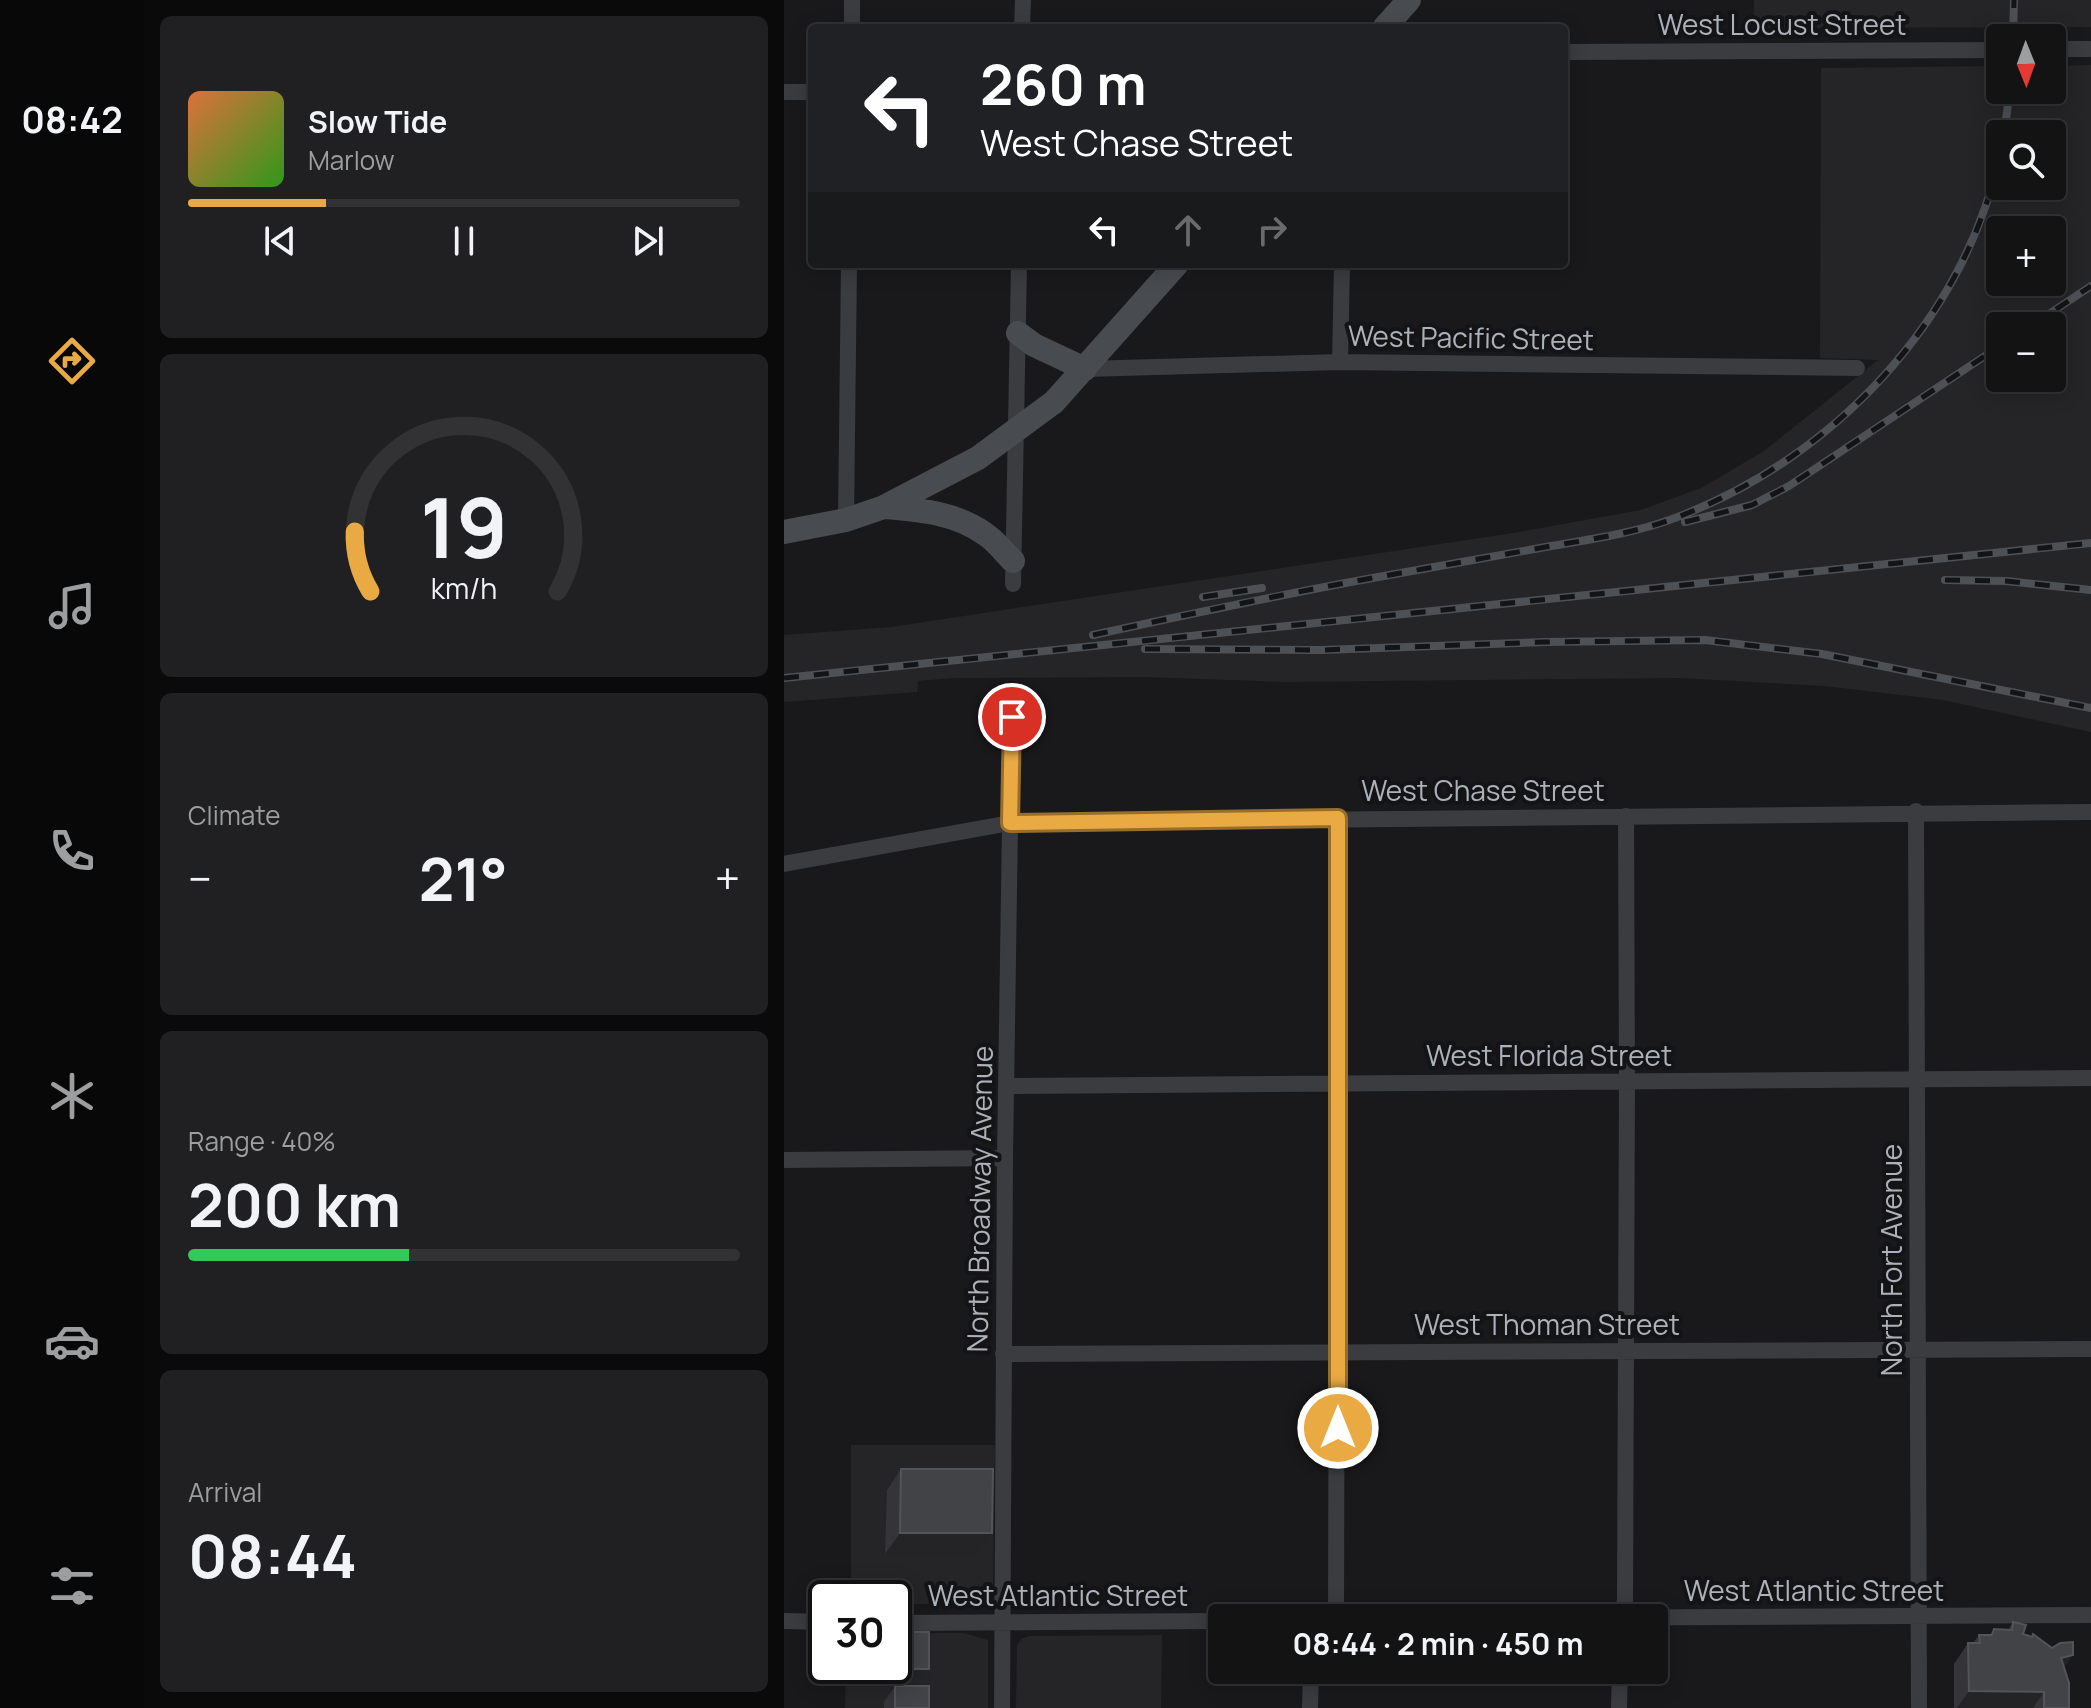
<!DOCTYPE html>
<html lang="en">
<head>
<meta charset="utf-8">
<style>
	:root { --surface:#131314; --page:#202022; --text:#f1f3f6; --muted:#9d9ea0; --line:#323234; --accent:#e9a943 }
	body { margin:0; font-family:Manrope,sans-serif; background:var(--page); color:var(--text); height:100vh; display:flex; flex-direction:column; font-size:30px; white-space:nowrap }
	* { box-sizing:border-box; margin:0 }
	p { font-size:26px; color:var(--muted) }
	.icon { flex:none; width:44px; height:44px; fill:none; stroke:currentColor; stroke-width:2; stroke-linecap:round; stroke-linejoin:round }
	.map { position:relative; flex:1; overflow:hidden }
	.side { display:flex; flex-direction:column; gap:16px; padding:16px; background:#0a0a0b; width:640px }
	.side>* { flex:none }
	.guide { position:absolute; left:24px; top:24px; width:760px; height:244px; border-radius:8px; box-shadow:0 4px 20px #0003,0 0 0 2px var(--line); background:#202124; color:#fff; overflow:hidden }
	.needle { width:52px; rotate:179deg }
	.controls { position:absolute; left:1202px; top:24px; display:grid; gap:16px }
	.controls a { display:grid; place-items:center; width:80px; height:80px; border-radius:8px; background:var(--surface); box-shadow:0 4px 20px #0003,0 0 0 2px var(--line); font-size:40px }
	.speed { position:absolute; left:24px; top:1580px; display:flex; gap:16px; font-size:40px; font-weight:700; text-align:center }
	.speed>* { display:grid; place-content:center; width:104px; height:104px; border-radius:50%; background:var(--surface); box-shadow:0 4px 20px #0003,0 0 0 2px var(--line); line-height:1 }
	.speed .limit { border:4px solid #111; border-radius:12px; background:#fff; color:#111 }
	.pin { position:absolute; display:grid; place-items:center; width:68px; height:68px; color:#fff; margin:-34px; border:4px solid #fff; border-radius:50%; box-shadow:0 2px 8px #0007 }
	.me { position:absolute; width:88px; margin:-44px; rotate:0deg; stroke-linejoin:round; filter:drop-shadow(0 0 6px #0008) }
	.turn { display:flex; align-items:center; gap:28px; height:168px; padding:0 40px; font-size:36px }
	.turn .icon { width:104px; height:104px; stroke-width:2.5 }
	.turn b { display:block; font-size:56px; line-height:68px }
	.lanes { display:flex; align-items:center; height:76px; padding:0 40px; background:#0003; justify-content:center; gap:40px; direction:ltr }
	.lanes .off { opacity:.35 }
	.big { font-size:60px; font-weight:700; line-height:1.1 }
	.side .card { flex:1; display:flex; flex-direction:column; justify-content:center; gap:12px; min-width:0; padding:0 28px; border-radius:12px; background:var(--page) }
	.side .dial { align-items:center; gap:0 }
	.dial svg { height:208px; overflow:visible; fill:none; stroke:var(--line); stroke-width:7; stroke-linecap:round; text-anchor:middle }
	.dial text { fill:var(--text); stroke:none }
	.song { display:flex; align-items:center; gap:24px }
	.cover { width:96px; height:96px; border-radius:12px; background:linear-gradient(135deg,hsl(20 70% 55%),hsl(110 70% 35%)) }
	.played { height:8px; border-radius:4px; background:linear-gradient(90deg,var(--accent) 25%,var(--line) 25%) }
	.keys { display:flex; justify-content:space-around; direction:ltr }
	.heat { display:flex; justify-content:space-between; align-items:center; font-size:44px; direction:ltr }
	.charge { height:12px; border-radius:6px; background:linear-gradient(90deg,#34c759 40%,var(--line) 0) }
	.trip { position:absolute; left:424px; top:1604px; width:460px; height:80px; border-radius:8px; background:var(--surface); box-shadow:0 4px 20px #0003,0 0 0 2px var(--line); font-weight:700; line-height:80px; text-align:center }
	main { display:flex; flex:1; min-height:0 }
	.tabs { display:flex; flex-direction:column; width:144px; justify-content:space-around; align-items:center; background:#080808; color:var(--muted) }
	.tabs .icon { width:56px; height:56px }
	.tabs .on { color:var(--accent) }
	.tabs b { font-size:36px; color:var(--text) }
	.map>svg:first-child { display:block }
	.built { fill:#252528; fill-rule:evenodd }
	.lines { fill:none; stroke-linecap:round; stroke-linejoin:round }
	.street { stroke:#3a3c40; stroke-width:16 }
	.secondary { stroke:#484b50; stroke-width:24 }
	.rail-casing { stroke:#4d5055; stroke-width:8 }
	.rail { stroke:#141416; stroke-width:5; stroke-dasharray:15; stroke-linecap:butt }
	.wall { fill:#353539 }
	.shaded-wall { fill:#242427 }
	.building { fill:#424347; stroke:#525459; stroke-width:2 }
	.route-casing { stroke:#976e2c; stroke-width:20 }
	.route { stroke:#e9a943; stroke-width:14 }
	.labels { text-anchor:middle; stroke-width:8; stroke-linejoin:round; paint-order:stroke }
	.street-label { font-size:28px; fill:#acb1ba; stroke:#141416 }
</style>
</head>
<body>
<main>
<nav class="tabs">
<b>08:42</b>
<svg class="icon on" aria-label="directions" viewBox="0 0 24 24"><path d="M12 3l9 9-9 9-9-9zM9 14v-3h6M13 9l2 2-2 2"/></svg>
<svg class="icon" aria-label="music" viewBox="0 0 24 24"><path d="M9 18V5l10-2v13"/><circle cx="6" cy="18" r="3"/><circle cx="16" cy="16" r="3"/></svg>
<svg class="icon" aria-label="phone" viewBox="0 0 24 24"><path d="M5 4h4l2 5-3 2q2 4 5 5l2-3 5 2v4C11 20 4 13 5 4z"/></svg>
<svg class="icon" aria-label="climate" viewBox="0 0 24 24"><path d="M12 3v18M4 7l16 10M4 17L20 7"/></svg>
<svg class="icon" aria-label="car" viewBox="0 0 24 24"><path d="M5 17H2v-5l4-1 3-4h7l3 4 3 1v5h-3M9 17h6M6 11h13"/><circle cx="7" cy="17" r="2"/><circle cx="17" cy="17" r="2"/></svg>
<svg class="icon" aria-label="filters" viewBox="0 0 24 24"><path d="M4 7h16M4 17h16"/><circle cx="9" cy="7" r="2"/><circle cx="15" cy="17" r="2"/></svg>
</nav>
<section class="side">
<div class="card">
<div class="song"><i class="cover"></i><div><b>Slow Tide</b><p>Marlow</p></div></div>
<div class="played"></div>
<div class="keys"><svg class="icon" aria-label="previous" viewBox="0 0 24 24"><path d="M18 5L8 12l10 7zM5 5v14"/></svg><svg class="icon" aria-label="pause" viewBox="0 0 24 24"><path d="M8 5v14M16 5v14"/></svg><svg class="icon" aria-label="next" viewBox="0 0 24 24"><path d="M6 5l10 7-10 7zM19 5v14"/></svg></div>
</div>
<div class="card dial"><svg viewBox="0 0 100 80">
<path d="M14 69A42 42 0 1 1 86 69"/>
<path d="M14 69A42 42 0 0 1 8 46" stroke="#e9a943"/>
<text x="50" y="56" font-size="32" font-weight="700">19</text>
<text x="50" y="72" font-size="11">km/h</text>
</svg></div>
<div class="card"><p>Climate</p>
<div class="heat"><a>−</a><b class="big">21°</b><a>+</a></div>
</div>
<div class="card"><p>Range · 40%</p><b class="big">200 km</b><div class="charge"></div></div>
<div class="card"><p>Arrival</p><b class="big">08:44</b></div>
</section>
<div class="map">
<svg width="1307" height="1708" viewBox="0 0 1307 1708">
	<rect width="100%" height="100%" fill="#19191b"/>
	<path class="built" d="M970 0H1307V27L970 28Z
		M1307 65V732L1159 700 1040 686 895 678 503 682 362 677 170 678 134 681 133 692 0 702V635L107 627 729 533 857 510 917 488 980 451 1094 360 1036 358 1037 68 1216 66V90H1268V66ZM1216 134H1268V186H1216ZM1216 230H1268V282H1216ZM1216 326H1268V378H1216Z
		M67 1445H211L209 1589 206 1595 197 1602 187 1604H110V1598H67Z
		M110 1633H180L204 1640V1708H61L62 1666H110Z
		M378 1635 377 1708H232L233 1645 237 1639 245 1636Z"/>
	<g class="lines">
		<path class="street" d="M68 28V0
			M238 28 239 0
			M1268 49H1307
			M780 52 1216 50
			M0 92H28
			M556 362 558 264
			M301 369 556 362 1073 368
			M62 520 65 264
			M229 584 235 264
			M1132 811 1135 1708
			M0 864 226 823 1307 812
			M223 1086 1307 1078
			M0 1160 221 1158
			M219 1354 1307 1349
			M552 1618 554 818
			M754 1618 1307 1615
			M837 1618 841 1600 843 1082 842 816
			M0 1621 42 1622
			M110 1623 438 1621
			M218 1708 221 1158 228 691
			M526 1708 527 1670
			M835 1708 836 1670"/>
		<path class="secondary" d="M600 28 625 0
			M234 333 250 345 301 369
			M102 507C137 510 172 513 201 534 212 541 220 552 229 561
			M0 532 62 520 100 507 194 458 270 402 393 264"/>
		<g class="rail-casing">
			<path id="rail" d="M1229 38 1230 0
				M1220 134 1226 90
				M1247 326 1307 286
				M901 522 968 505 1005 486 1216 346
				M1161 580 1222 581 1307 590
				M419 597 478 588
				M309 635C406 614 503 593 600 576 656 566 711 556 767 546 809 539 851 533 891 518 1049 459 1181 320 1216 154
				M361 649 538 650 761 642 921 640 1038 654 1307 708
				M0 678 1307 543"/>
		</g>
		<use href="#rail" class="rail"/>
	</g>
	<path class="wall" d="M117 1469 208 1533 193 1554H101L103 1490Z
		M1229 1622 1239 1634 1247 1637 1249 1634 1280 1668 1285 1708H1170V1664L1184 1643H1189L1195 1635H1206L1210 1629 1224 1630Z
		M89 1666H110L134 1685H89Z
		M111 1686 145 1708H100V1702Z"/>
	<path class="shaded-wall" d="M116 1533H208L193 1554H101Z
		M1289 1655 1274 1676 1277 1658Z
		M100 1669H145L134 1685H89Z
		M1185 1691 1260 1692 1249 1708H1173Z"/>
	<path class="building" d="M117 1469H209L208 1533H116Z
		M1229 1622 1242 1625 1239 1634 1248 1637 1249 1634 1268 1648 1276 1643 1289 1642V1655L1277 1658 1285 1683V1708H1260V1692L1185 1691 1184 1643H1196L1195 1635H1208L1210 1629 1228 1630Z
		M110 1632H145V1669H100V1666H110Z
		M111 1686H145V1708H111Z"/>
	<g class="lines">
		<g class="route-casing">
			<path id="route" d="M228 717 226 823 554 818V1428"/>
		</g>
		<use href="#route" class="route"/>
	</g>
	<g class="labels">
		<g class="street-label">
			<text x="998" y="35">West Locust Street</text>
			<text transform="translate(687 338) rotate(1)" y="10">West Pacific Street</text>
			<text x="699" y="801">West Chase Street</text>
			<text x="765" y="1066">West Florida Street</text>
			<text transform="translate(196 1199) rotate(-89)" y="10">North Broadway Avenue</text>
			<text transform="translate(1108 1260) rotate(-90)" y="10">North Fort Avenue</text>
			<text x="763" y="1335">West Thoman Street</text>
			<text x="1030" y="1601">West Atlantic Street</text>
			<text x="274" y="1606">West Atlantic Street</text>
		</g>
	</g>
</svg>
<div class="controls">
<a><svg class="needle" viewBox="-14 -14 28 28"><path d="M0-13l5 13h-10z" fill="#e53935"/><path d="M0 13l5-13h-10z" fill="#9d9ea0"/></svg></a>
<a><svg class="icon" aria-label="search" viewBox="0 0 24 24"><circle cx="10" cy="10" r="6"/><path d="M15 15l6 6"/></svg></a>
<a>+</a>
<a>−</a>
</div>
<div class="speed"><div class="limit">30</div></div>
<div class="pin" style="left:228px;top:717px;background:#d93025"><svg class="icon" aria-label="arrive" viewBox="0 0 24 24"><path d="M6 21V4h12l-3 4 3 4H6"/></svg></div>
<svg class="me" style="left:554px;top:1428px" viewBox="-20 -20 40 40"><circle r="17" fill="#e9a943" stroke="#fff" stroke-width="3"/><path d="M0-11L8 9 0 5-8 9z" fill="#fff"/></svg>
<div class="trip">08:44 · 2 min · 450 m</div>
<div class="guide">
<div class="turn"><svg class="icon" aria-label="left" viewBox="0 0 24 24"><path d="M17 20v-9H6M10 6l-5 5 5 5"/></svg><div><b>260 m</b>West Chase Street</div></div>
<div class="lanes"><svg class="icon" aria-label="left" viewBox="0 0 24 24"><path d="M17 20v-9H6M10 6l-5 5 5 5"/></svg><svg class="icon off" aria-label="ahead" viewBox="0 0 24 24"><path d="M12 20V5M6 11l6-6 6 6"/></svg><svg class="icon off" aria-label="right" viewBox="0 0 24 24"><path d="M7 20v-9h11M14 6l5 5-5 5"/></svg></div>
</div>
</div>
</main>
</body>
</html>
